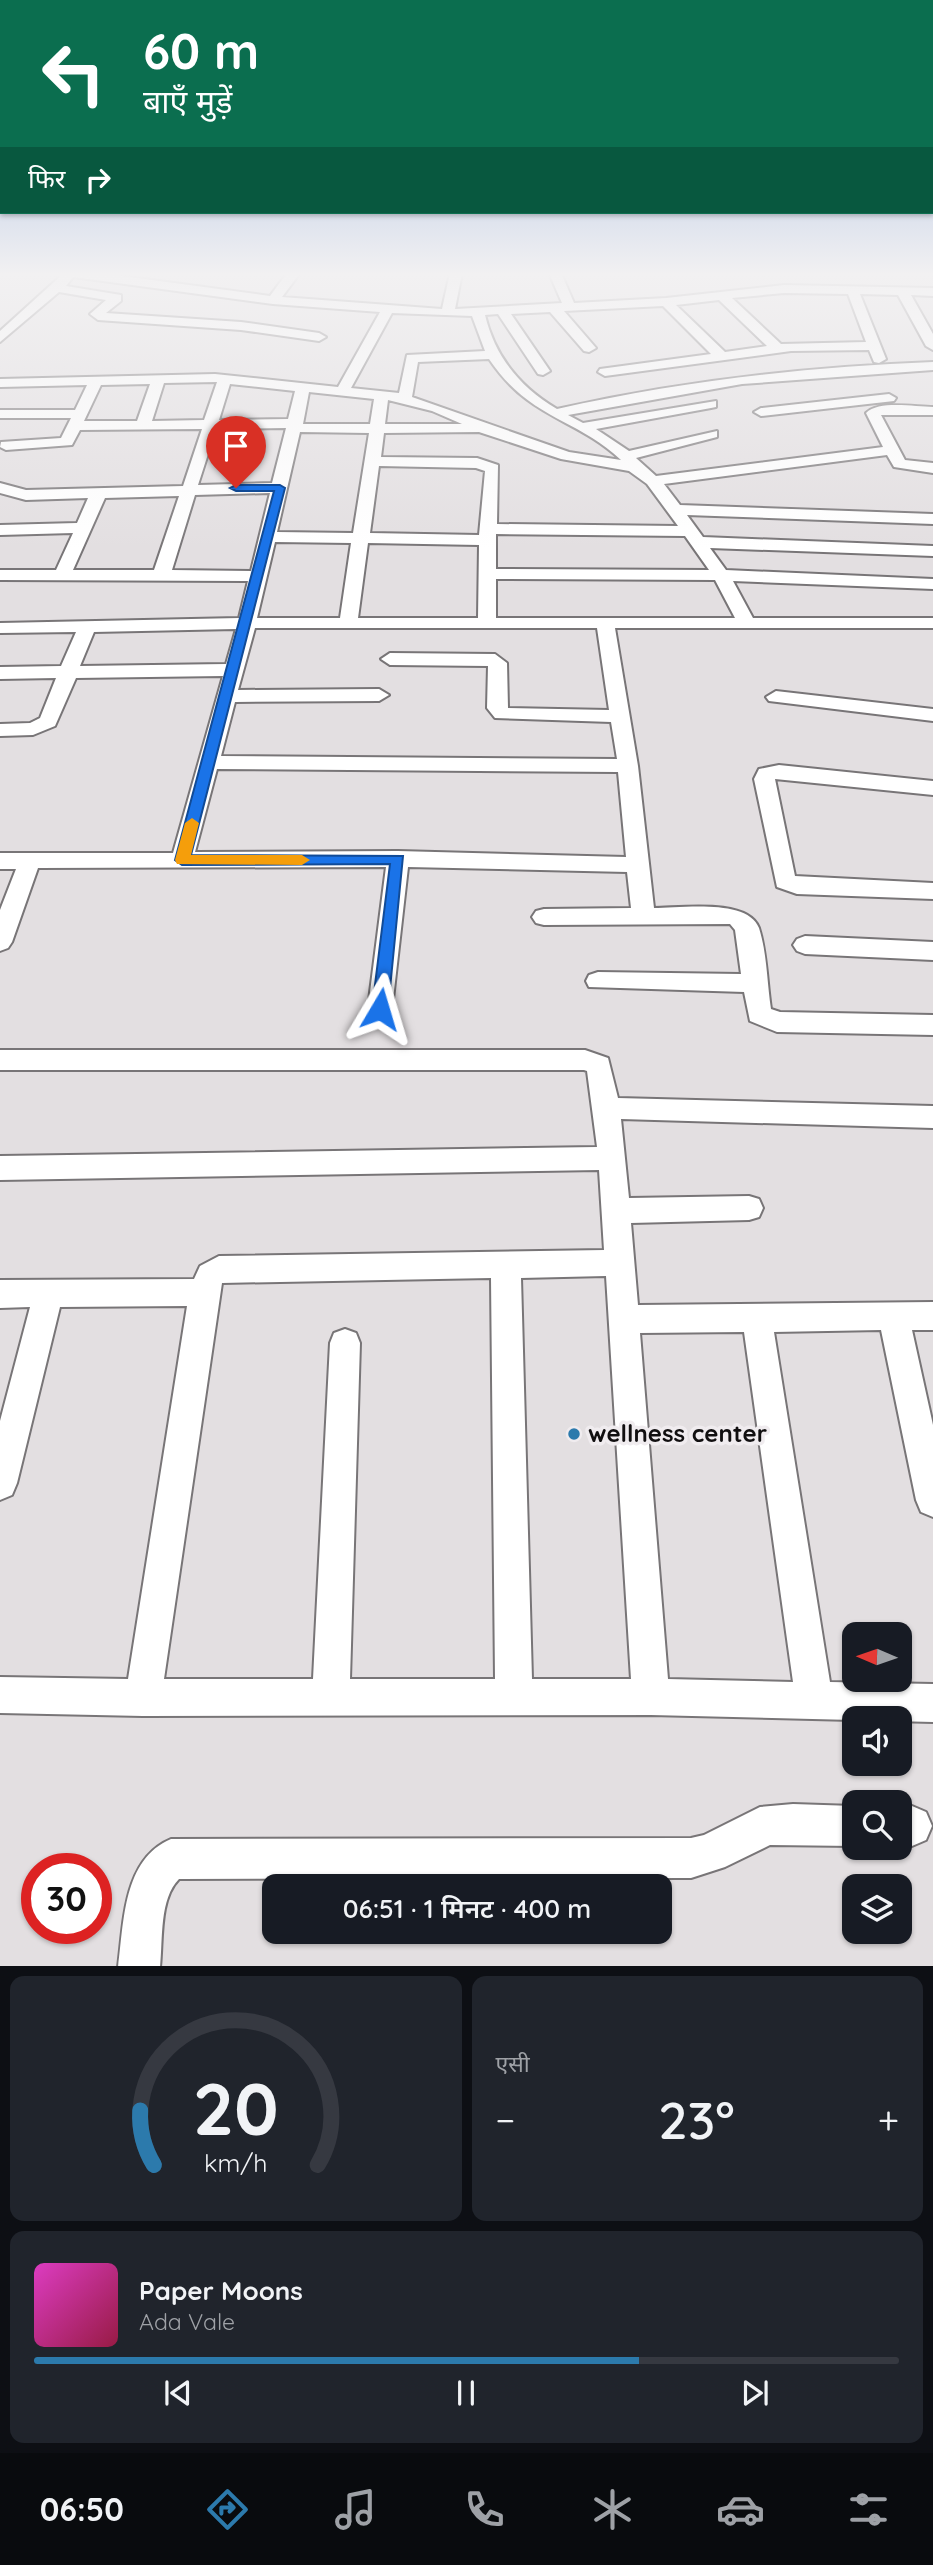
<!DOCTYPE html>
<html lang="hi">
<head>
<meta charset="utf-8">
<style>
	:root { --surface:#171b24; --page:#20242c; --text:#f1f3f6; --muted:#9ea1a6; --line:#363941; --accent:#2c7aac }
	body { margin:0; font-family:Quicksand,"Noto Sans Devanagari",sans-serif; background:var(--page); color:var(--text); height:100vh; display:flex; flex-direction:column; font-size:26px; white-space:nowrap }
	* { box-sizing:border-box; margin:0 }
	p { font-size:23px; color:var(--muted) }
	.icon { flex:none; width:38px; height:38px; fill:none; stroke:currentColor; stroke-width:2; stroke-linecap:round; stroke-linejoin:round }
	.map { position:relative; height:1966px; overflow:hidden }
	.sheet { display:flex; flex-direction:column; gap:10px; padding:10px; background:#0d0f14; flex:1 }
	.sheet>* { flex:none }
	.guide { position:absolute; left:0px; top:0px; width:934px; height:214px; box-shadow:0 2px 5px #0004; background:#0b6e4f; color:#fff; overflow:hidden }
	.needle { width:46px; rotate:272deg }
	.tools { position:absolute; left:842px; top:1622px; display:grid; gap:14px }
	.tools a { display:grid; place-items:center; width:70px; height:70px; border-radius:14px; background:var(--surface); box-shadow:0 2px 5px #0004; font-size:35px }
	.speed { position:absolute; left:21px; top:1853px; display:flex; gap:14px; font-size:35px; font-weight:700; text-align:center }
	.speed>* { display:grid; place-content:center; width:91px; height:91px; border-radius:50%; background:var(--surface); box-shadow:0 2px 5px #0004; line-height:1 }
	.speed .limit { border:10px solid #d22; background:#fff; color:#111 }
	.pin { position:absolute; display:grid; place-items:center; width:60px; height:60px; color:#fff; margin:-72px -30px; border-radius:50% 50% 50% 0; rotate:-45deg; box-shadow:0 0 7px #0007 }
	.pin .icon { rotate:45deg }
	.me { position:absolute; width:77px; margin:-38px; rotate:7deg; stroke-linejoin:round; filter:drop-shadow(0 0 5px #0008) }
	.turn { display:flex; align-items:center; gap:24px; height:147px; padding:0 28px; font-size:32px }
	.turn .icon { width:91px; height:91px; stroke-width:2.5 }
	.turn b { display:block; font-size:49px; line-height:60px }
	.then { display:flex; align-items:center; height:66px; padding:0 28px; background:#0003; gap:14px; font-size:26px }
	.big { font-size:52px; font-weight:600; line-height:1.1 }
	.sheet .widget { flex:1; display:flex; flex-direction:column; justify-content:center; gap:10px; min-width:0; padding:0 24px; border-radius:14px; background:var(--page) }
	.sheet .dial { align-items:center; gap:0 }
	.dial svg { height:182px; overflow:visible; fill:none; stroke:var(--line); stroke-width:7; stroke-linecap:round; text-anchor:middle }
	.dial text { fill:var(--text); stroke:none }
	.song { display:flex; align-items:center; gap:21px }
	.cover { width:84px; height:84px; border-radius:10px; background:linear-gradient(135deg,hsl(310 70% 55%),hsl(340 70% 35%)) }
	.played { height:7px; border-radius:4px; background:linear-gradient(90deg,var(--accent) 70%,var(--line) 70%) }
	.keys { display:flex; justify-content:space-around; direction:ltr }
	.heat { display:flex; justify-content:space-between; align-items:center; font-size:38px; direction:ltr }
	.sheet .tiles { flex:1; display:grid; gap:10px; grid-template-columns:1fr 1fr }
	.widget:last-child { grid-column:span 2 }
	.trip { position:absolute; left:262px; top:1874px; width:410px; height:70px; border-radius:14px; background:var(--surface); box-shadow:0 2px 5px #0004; font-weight:600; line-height:70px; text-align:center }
	.dock { display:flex; height:112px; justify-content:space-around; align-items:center; background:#090b0e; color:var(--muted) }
	.dock .icon { width:49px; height:49px }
	.dock .on { color:var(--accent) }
	.dock b { font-size:32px; color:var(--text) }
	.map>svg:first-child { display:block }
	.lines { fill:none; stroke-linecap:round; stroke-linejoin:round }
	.street-casing { stroke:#787577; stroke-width:4 }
	.street { fill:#fff; fill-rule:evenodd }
	.route { fill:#1a73e8; stroke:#114b97; stroke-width:2 }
	.slow { fill:#f59e0b }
	.poi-dot { fill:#2c7aac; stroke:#f0ecef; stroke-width:2.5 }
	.labels { text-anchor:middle; stroke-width:7; stroke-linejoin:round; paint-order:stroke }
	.near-poi-label { font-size:24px; font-weight:bold; fill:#110f10; stroke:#f0ecef; text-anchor:start }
</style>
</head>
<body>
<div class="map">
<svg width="933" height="1967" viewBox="0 0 933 1967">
	<rect width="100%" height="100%" fill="#e3dfe1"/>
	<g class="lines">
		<g class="street-casing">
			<path id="street" d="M64 273H100L270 296 287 273H300L282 297 442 309 450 273H462L455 309 562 303 549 273H561L574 303 666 298 784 285 933 288V296L911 295 933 334V350L926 346 898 295 860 294 886 359 879 363 874 362 869 350 791 351 605 376 598 372 600 369 711 354 663 306 564 311 596 348 589 352 584 351 550 312 511 314 550 371 543 375 538 374 498 314 485 315C495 357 520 387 557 409 681 381 806 367 933 362V370L742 384 568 415 583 423 716 401V407L711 408 596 429 629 451 717 431V437L636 458 656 476 883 447 866 413C879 400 915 407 933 407V415H881L905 460 933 463V473L894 467 887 455 664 484 680 505 933 514V524L687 515 703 537 933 546V556L710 548 726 570 933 579V589L733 581 753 618H933V628H615L638 766 654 908C680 908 748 898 759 928 767 953 767 983 771 1009L780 1012 933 1015V1035L777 1032 750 1021 744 992 589 987 586 981 589 975 598 972 741 974 735 930 730 924 544 925 536 923 532 917 536 911 544 909 631 908 627 872 408 867 392 1008 389 1015 380 1017 371 1015 368 1008 386 867 38 868 12 942 8 948 0 951V910L16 869H0V853H173L223 676 76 678 55 726 33 735 0 736V724L30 723 40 718 56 678 0 679V667L61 666 76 632 0 633V623L239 618 248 581 0 580V570H56L73 533 0 535V525L77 523 88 498 26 500 0 493V483L26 490 183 486 202 429 80 430 72 445 6 450 0 447 1 442 61 438 71 418H0V410H75L87 385 0 387V379L215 374 338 387 380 312 273 304 73 277 66 286 121 295V301L106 313 241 322 319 333 326 337 319 341 241 330 98 320 90 314 106 300 59 292 0 342V331ZM784 293 848 294 866 342 781 344 732 298ZM719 300 767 346 725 352 676 305ZM392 313 472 316 485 351 407 355 399 393 351 388ZM489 359C530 420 575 417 621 460L569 452 412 397 418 362ZM217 382 204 420 152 421 164 383ZM150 384 137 421H84L101 385ZM230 384 295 391 288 419 219 420ZM309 392 374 399 370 424H303ZM388 400 432 411 462 424H385ZM286 428 272 483 198 485 216 429ZM300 432 369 433 353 533 277 532ZM479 432 561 459 629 471 647 484 678 526 497 524 498 465 477 458 381 457 384 433ZM379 466 476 468 485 471 479 535 370 533ZM270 493 251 571 172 570 195 495ZM179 496 154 570H73L105 498ZM496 534 685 536 709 570 496 569ZM275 542 351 543 340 618H257ZM368 543 479 545 478 618H358ZM496 579 715 580 735 618H496ZM255 628H597L609 710 508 708 507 663 495 654 390 653 381 659 390 665 488 666 487 708 495 718 611 722 617 759 221 756 235 702 379 701 389 695 379 689 238 690ZM236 629 226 664 80 666 94 632ZM217 769 618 772 626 857 398 851 195 852Z
				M889 394 896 398 894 401 761 416 754 412 761 408Z
				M776 691 933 709V721L769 701 766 697Z
				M779 765 933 781V795L775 779 795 876 933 883V899L797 894 777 887 754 779 759 769Z
				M805 936 933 942V960L805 954 797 951 793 945 797 939Z
				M0 1050H585L608 1058 618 1098 933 1106V1128L621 1119 629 1198 749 1196 759 1199 763 1208 759 1217 749 1220 631 1223 638 1305 933 1302V1330H912L933 1425V1517L921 1512 916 1500 881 1330 774 1332 830 1682 933 1684V1722L651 1715 143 1716 0 1713V1677L128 1679 187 1306 60 1307 17 1483 12 1495 0 1500V1421L30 1307 0 1308V1280L194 1279 200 1266 219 1256 604 1250 599 1170 0 1180V1156L597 1147 587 1071 584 1070H0ZM606 1276 631 1679H532L521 1278ZM491 1278 495 1679H350L360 1343 356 1333 345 1329 334 1333 330 1343 313 1679H164L222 1283ZM744 1332 793 1682 668 1679 640 1333Z
				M793 1804 854 1806V1846L770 1845 725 1867 691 1878 179 1879C159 1899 163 1940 160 1967H118C124 1922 123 1859 171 1839L691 1838 704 1835 760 1807Z
				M912 1806 926 1812 932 1826 926 1840 912 1846H900V1807Z"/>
		</g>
		<use href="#street" class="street"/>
	</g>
	<linearGradient id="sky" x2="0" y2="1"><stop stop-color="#90acdd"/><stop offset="0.5" stop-color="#f2f1f2"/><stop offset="1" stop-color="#f2f1f2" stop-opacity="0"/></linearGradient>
	<rect width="933" height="549" fill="url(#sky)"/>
	<path class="route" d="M280 485 285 488 191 855 403 856 388 1009 380 1015 372 1009 390 864 182 865 175 860 274 491H236L230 488 236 485Z"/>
	<path class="slow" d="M192 818 199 823 191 855H302L310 860 302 865 177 864 175 860 185 823Z"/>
	<circle class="poi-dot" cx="574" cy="1434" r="7"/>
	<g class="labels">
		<g class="near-poi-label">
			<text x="588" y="1442">wellness center</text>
		</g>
	</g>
</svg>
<div class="tools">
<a><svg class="needle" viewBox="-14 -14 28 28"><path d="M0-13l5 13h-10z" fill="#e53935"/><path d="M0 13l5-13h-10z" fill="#9ea1a6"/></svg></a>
<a><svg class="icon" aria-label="sound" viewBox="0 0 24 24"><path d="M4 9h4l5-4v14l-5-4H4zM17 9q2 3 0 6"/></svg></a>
<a><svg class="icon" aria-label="search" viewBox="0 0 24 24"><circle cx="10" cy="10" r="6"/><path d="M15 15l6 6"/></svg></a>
<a><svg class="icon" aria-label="layers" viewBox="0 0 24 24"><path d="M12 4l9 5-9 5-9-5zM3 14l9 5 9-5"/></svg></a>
</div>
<div class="speed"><div class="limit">30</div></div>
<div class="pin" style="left:236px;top:488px;background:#d93025"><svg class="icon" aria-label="arrive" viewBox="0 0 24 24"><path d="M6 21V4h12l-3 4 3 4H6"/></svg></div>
<svg class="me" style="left:380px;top:1009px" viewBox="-20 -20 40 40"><path d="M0-17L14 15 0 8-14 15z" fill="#1a73e8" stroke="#fff" stroke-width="4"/></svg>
<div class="trip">06:51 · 1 मिनट · 400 m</div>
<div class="guide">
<div class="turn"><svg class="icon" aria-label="left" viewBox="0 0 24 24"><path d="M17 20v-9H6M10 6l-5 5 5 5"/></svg><div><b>60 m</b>बाएँ मुड़ें</div></div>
<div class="then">फिर<svg class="icon" aria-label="right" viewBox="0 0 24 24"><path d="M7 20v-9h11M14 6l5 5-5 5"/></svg></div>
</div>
</div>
<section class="sheet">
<div class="tiles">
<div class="widget dial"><svg viewBox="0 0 100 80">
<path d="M14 69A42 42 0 1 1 86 69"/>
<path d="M14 69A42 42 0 0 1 8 45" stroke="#2c7aac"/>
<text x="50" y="56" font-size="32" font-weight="700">20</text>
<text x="50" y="72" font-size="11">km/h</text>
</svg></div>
<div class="widget"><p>एसी</p>
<div class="heat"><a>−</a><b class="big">23°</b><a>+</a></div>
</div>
<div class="widget">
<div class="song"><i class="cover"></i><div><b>Paper Moons</b><p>Ada Vale</p></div></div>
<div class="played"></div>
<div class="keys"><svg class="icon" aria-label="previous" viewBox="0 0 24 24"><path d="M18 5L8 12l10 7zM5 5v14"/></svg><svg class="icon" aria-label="pause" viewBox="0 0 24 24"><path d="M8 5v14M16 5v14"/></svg><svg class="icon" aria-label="next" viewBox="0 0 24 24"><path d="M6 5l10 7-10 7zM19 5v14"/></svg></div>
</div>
</div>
</section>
<nav class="dock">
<b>06:50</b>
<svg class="icon on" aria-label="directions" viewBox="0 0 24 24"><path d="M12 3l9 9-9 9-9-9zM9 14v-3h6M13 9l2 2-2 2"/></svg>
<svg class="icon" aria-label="music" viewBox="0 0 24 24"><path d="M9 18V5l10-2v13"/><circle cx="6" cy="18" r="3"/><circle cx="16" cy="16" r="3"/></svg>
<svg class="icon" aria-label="phone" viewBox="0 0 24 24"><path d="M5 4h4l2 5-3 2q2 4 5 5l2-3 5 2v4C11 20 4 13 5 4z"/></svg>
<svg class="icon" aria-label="climate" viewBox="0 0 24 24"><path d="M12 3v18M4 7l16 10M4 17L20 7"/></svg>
<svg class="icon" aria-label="car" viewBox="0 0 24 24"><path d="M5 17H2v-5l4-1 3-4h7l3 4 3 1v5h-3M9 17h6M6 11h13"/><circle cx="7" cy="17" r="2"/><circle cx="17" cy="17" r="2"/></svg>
<svg class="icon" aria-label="filters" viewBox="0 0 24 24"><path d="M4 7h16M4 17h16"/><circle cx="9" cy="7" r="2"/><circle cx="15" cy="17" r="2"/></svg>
</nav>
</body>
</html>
